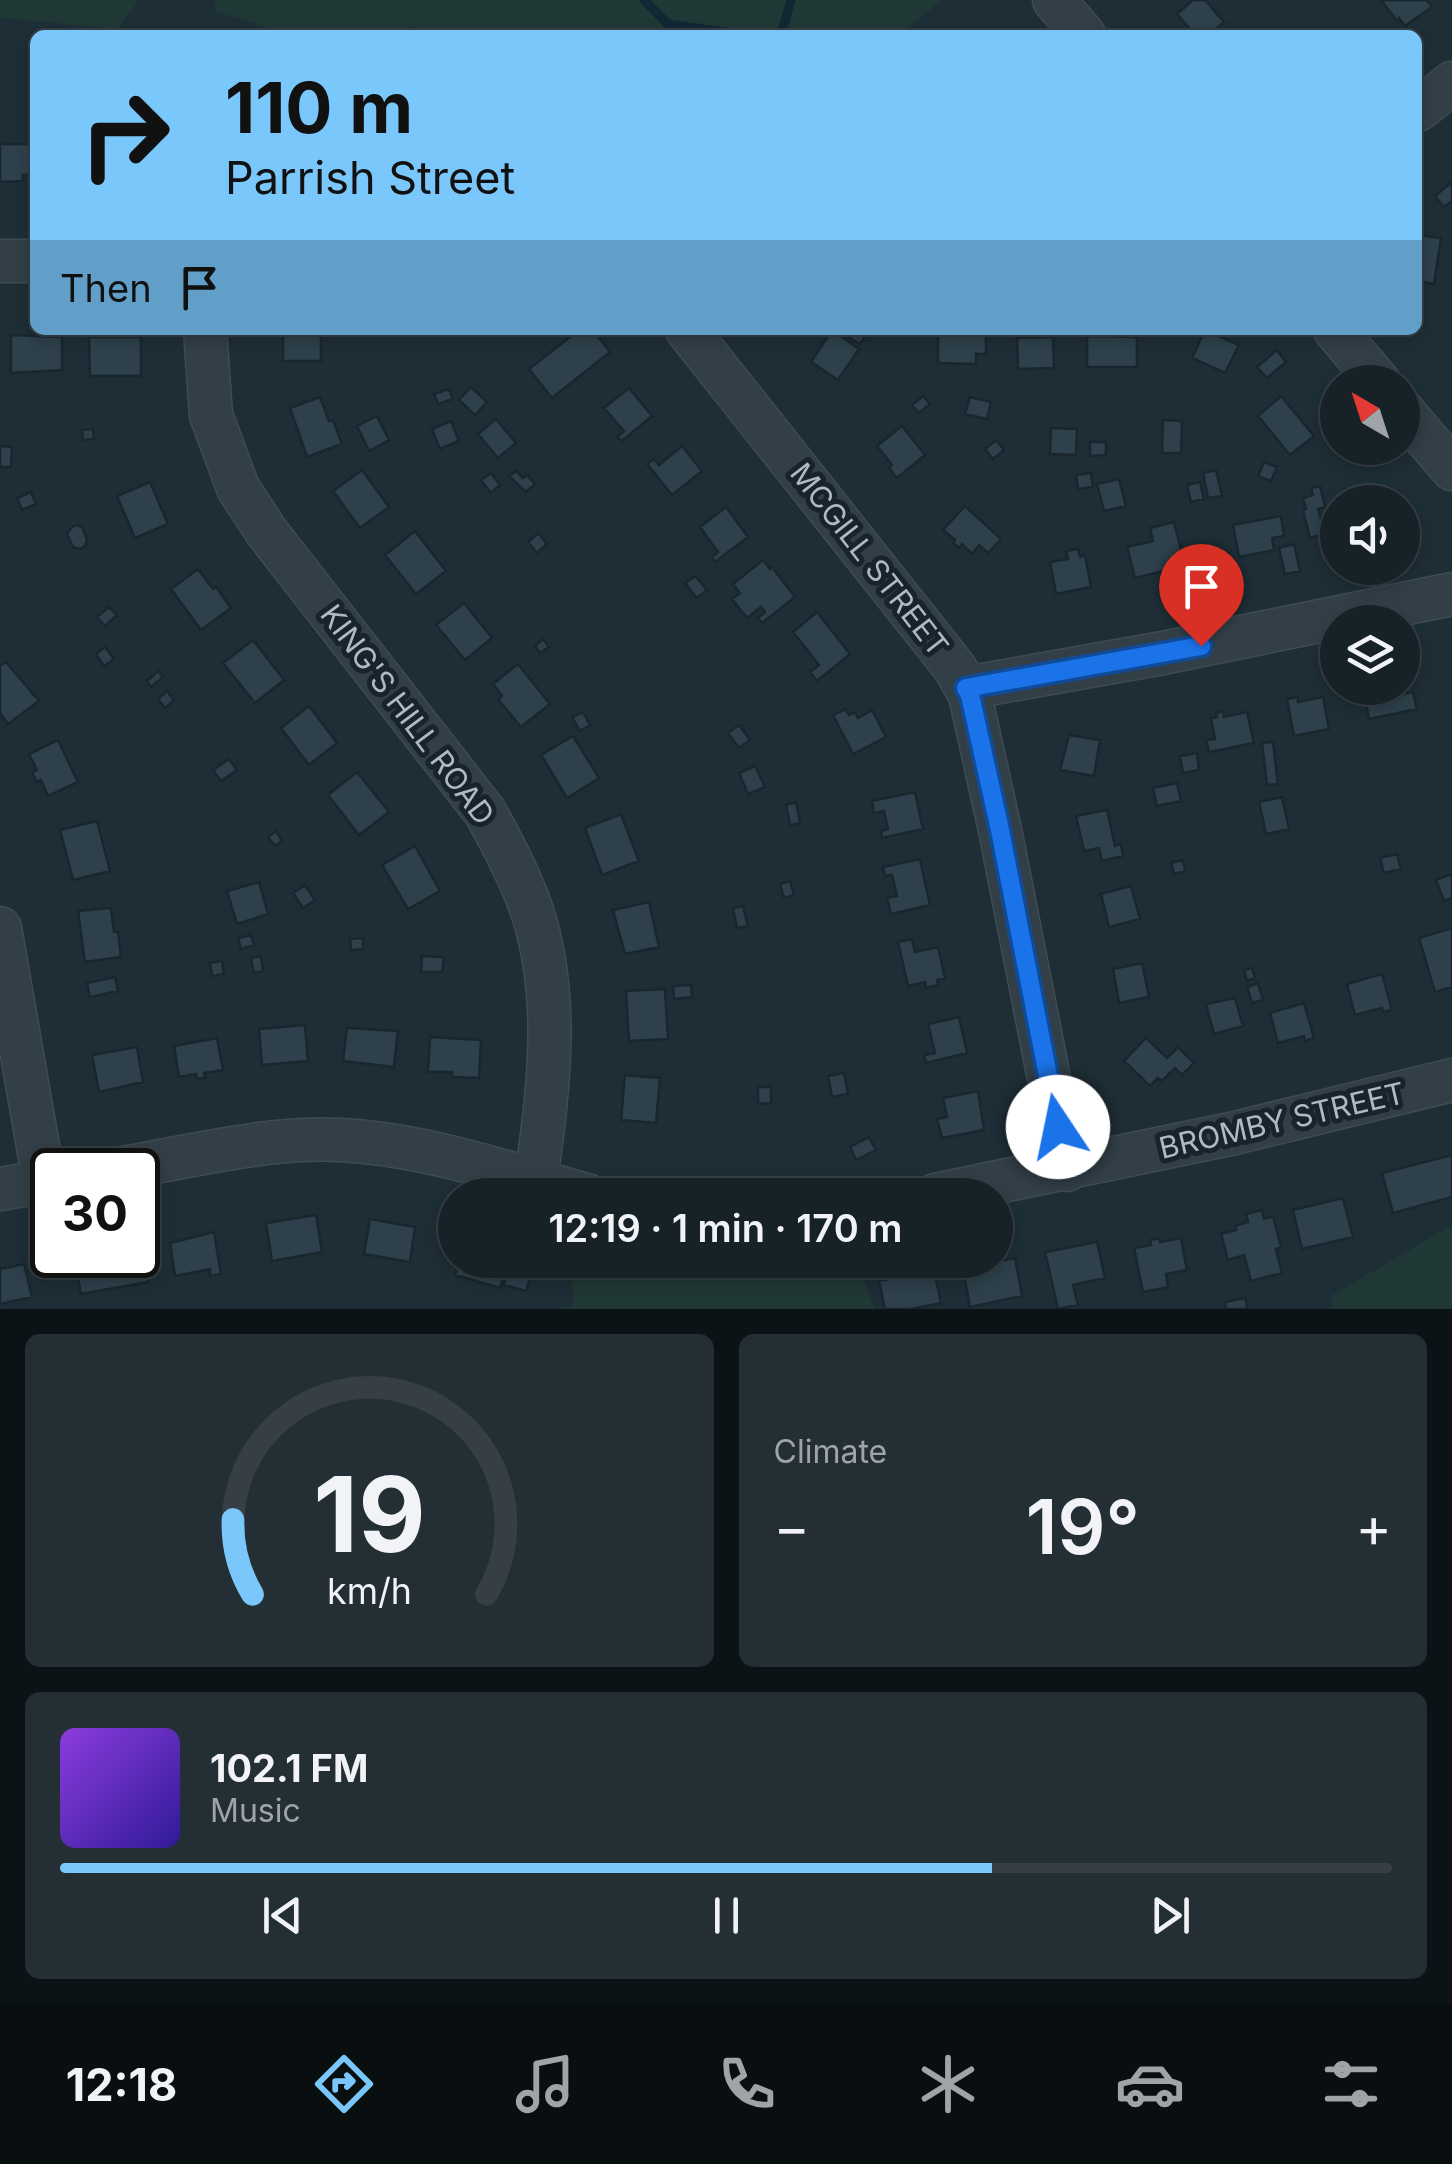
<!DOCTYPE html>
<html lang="en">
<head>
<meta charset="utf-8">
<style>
	:root { --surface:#162228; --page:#232f34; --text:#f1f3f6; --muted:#9ea4a8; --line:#353f45; --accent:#7ac7fb }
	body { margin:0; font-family:Inter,sans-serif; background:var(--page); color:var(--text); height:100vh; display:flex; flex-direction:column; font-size:38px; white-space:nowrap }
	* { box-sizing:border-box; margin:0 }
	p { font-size:32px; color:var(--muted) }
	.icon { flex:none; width:55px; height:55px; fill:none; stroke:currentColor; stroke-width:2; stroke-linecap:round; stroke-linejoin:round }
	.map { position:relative; height:1309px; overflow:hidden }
	.drawer { display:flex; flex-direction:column; gap:25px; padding:25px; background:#0c1316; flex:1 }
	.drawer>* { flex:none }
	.guide { position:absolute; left:30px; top:30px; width:1392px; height:305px; border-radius:15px; box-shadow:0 5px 15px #0003,0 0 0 2px var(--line); background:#7ac7fb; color:#111; overflow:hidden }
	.needle { width:65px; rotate:321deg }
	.buttons { position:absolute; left:1320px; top:365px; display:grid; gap:20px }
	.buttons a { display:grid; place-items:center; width:100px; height:100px; border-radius:50%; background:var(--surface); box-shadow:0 5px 15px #0003,0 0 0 2px var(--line); font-size:50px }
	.speed { position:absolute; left:30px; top:1148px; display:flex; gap:20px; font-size:50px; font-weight:700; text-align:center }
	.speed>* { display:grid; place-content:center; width:130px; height:130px; border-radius:50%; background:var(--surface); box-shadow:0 5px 15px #0003,0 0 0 2px var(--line); line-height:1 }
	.speed .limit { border:5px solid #111; border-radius:15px; background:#fff; color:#111 }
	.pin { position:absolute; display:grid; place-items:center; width:85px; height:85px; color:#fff; margin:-102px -42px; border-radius:50% 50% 50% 0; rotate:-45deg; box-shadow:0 0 10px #0007 }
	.pin .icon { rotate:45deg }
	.me { position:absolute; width:110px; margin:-55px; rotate:349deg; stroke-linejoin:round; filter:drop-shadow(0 0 8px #0008) }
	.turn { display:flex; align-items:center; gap:35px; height:210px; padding:0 30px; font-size:45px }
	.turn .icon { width:130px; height:130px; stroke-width:2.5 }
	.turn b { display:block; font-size:70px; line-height:85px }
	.then { display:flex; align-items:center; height:95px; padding:0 30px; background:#0003; gap:20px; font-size:38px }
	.big { font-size:75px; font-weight:600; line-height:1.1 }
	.drawer .tile { flex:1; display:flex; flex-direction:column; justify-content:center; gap:15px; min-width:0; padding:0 35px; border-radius:15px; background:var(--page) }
	.drawer .dial { align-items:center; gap:0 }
	.dial svg { height:260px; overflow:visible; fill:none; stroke:var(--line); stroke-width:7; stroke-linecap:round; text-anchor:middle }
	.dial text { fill:var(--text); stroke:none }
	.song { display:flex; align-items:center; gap:30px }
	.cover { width:120px; height:120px; border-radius:15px; background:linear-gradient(135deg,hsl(270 70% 55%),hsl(250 70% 35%)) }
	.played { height:10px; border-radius:5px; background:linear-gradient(90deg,var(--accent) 70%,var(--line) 70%) }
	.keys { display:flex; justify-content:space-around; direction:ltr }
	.heat { display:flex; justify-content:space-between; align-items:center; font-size:55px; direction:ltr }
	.drawer .tiles { flex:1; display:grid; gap:25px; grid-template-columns:1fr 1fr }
	.tile:last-child { grid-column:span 2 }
	.trip { position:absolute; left:438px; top:1178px; width:575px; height:100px; border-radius:50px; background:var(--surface); box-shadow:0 5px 15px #0003,0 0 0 2px var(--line); font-weight:600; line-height:100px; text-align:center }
	.menu { display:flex; height:160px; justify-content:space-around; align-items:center; background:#090e10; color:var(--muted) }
	.menu .icon { width:70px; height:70px }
	.menu .on { color:var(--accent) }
	.menu b { font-size:45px; color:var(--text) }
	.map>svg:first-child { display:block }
	.green { fill:#203835 }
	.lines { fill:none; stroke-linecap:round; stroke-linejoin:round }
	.stream { stroke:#122734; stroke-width:9 }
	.building { fill:#2d404b; stroke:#1a262d; stroke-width:2.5 }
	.minor-casing { stroke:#3e4b53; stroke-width:45 }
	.minor { stroke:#323f47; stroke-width:42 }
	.route-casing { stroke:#114b97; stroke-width:25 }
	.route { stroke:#1a73e8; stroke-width:18 }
	.labels { text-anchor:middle; stroke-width:10; stroke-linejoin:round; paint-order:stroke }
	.street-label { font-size:30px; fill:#acbac4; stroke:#18242b }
</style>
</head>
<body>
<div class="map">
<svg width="1452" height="1309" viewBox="0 0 1452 1309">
	<rect width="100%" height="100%" fill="#1e2e36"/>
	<path class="green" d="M0 0H139L117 29 0 18Z
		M214 0H942L899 35H421L415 27 333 35H288L216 11Z
		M1452 1225V1309H1333L1331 1296Z
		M570 1260H856L875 1309H562L574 1305Z"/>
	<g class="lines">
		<path class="stream" d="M644 0 668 24 747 35
			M781 35 791 0"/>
	</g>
	<path class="building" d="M1193 0H1205L1224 22 1209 35H1195L1177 14Z
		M1381 0H1427L1432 7 1405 26 1399 18 1397 21Z
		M0 140V144H35V175H23V181L0 182Z
		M1452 182V201L1444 207 1435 196Z
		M1418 235 1441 238 1434 284 1418 281Z
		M283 330H321V361H283Z
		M579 330H593L610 352 552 398 529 369Z
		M832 330 859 349 838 380 811 362Z
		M849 330H861L867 334 860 344 845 335Z
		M1205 330 1239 345 1225 373 1192 358Z
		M938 331 986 332V354H976V364L938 363Z
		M11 335 62 337V370L11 373Z
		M1087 336 1137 337V367H1087Z
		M89 337H141V376H90Z
		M1053 337 1054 368 1018 369 1017 338Z
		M1277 350 1286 362 1267 378 1257 367Z
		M471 387 487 402 475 415 459 400Z
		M629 388 652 416 622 441 617 437 624 431 604 408Z
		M449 389 453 399 438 404 434 394Z
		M923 396 930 404 919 413 912 405Z
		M1281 396 1314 436 1290 455 1258 416Z
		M320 397 329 421 333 420 342 444 307 457 290 408Z
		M970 397 991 402 987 419 965 414Z
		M377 416 389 440 369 451 357 426Z
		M496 419 516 443 498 458 478 434Z
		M1163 420 1182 421 1181 453H1162Z
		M451 421 459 441 440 449 432 429Z
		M902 426 925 455 897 478 889 468 892 465 877 446Z
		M1051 428 1077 429 1076 455 1050 454Z
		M93 429 94 439 83 440 82 430Z
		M996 440 1004 450 993 459 985 449Z
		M1090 442H1106V455L1090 456Z
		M0 446 12 447 11 467H0Z
		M682 446 702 471 672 495 647 464 654 459 659 465Z
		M1264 462 1277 467 1271 481 1258 476Z
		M362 470 389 507 360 528 333 491Z
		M1216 470 1222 496 1208 498 1203 473Z
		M516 471 523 478 527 475 535 484 526 492 509 476Z
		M491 473 500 485 491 493 481 480Z
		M1091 473 1093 487 1078 489 1076 475Z
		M1119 479 1126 506 1104 511 1097 484Z
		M150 482 168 524 135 538 117 496Z
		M1200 482 1204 499 1191 502 1187 485Z
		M1320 486 1325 507 1318 509 1325 534 1310 538 1303 511 1306 509 1303 498 1313 495 1311 488Z
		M31 492 36 504 22 510 17 498Z
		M1366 496 1367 502H1338V522L1334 501Z
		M965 506 1001 539 988 553 979 545 972 554 962 544 959 548 953 543 955 540 943 530Z
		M726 507 748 537 715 562 712 557 718 552 700 527Z
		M1281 516 1284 536 1272 538 1274 550 1239 557 1233 525Z
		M1174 522 1185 566 1135 578 1127 547 1153 541 1150 528Z
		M76 525 82 527 87 539 85 546 80 549 73 547 67 534 71 528Z
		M415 531 446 571 416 594 385 555Z
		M538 533 547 544 537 553 528 542Z
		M1294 544 1300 571 1285 574 1279 548Z
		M1078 549 1080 557 1085 555 1091 587 1056 594 1050 562 1068 559 1066 551Z
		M763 560 770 569 772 567 795 597 762 623 758 618 765 612 761 607 747 618 732 599 740 593 733 584Z
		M198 569 213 589 216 587 231 608 201 630 171 589Z
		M695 576 707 590 697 598 685 583Z
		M464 603 492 638 465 660 436 625Z
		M109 607 117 615 105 626 97 617Z
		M817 612 850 654 817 681 810 672 819 665 793 632Z
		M543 639 549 647 540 653 535 646Z
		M253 640 284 680 255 703 223 663Z
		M105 647 114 659 104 666 96 654Z
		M6 662 39 701 8 724 0 713V666Z
		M518 664 550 704 521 727 498 699 502 696 493 684Z
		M158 671 163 677 151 687 147 681Z
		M1368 688H1400L1401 694 1413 692 1417 709 1369 719 1363 689Z
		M167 691 174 700 165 708 158 699Z
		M1298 697V702L1323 697 1329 729 1294 736 1287 699Z
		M309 706 337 743 309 765 281 728Z
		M846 709 849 715 855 712 858 718 872 710 886 737 853 754 833 715Z
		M1223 711 1224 717 1247 712 1254 743 1209 752 1206 740 1215 739 1211 718 1217 717 1216 713Z
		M583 712 590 725 580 731 572 717Z
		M739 725 750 740 739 748 728 733Z
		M1069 735 1100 740 1094 776 1060 770Z
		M573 736 599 778 567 798 541 755Z
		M58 740 78 782 48 796 41 780 37 782 32 772 37 770 29 754Z
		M1273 742 1278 784 1267 785 1262 743Z
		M1197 753 1199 770 1183 773 1180 756Z
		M229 759 237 770 221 781 213 770Z
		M755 766 765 787 748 794 739 773Z
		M357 772 389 812 359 835 328 795Z
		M1177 783 1181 801 1157 806 1153 788Z
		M915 792 923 829 882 838 881 831 888 829 884 811 874 813 872 801Z
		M1282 797 1289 829 1266 834 1259 802Z
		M796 802 800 823 790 825 786 805Z
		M1107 810 1115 846 1121 844 1123 856 1102 861 1099 848 1084 851 1076 816Z
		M621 814 639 861 602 875 585 828Z
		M97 821 110 871 73 880 60 830Z
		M276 831 282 841 275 846 268 837Z
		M415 846 440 891 408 909 382 865Z
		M1397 854 1401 869 1384 873 1380 858Z
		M920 859 930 905 891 914 887 898 897 896 892 875 885 876 883 867Z
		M1183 860 1185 871 1174 874 1171 863Z
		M1452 874V898L1444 901 1436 880Z
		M790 881 794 895 784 898 780 884Z
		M259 882 268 914 237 924 227 891Z
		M305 885 315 900 303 908 293 893Z
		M1131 886 1140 919 1109 927 1101 894Z
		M649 902 659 947 625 954 613 910Z
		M743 906 748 926 737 928 733 908Z
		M111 908 114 932H118L121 957 85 962 78 911Z
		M1452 928V987L1435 992 1419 938Z
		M251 935 254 945 241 949 238 938Z
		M363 938V949L351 950 350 939Z
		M912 939 915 952 938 947 945 978 937 980 938 985 926 988 925 982 908 986 898 942Z
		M261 956 263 971 254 973 251 958Z
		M422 956 444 957 442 972H421Z
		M222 961 224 974 212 976 210 963Z
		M1142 963 1149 997 1119 1003 1113 969Z
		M1252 968 1255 978 1247 981 1244 970Z
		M1382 974 1392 1010 1383 1012 1382 1008 1355 1015 1347 984Z
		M115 977 118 991 90 997 87 983Z
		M1258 983 1263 1000 1252 1003 1247 987Z
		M691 985 692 997 674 999 673 986Z
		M665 989 668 1039 629 1041 626 991Z
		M1235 998 1243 1026 1214 1034 1206 1004Z
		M1304 1003 1314 1038 1305 1041 1304 1036 1278 1043 1270 1013Z
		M959 1017 967 1053 926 1063 924 1055 935 1053 928 1024Z
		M305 1025 308 1061 262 1065 259 1029Z
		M347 1028 398 1031 394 1067 343 1061Z
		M430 1037 481 1040 479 1078 452 1077V1072H428Z
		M217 1038 223 1070 204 1073 205 1078 197 1079 196 1074 179 1077 174 1046Z
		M1146 1038 1167 1058 1178 1047 1194 1063 1182 1075 1175 1068 1162 1081 1158 1078 1150 1086 1124 1061Z
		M137 1047 143 1082 99 1092 92 1055Z
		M844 1073 848 1094 832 1097 828 1076Z
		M625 1075 660 1078 656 1123 621 1120Z
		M758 1087H771V1103L758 1104Z
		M978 1091 984 1130 942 1138 937 1119 947 1117 943 1098Z
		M869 1137 876 1150 856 1160 850 1147Z
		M1452 1155V1197L1393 1213 1382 1173Z
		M1343 1198 1353 1237 1302 1249 1293 1210Z
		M1262 1210 1264 1219 1273 1216 1281 1247 1276 1249 1282 1273 1251 1281 1244 1255 1228 1260 1221 1234 1236 1230 1235 1226 1248 1222 1246 1214Z
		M316 1215 322 1252 272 1261 266 1223Z
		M370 1219 415 1227 410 1262 364 1254Z
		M214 1232 221 1274 210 1276V1269L175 1276 170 1243Z
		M1159 1238 1160 1242 1181 1238 1187 1270 1166 1274 1168 1287 1143 1292 1134 1248 1151 1245 1150 1240Z
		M1097 1242 1105 1278 1073 1285 1078 1305 1058 1309 1045 1252Z
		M141 1244 148 1282 81 1294 74 1256 138 1255V1245Z
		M1015 1258 1022 1296 970 1307 963 1269 966 1268 965 1264 985 1260 986 1264Z
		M460 1260H508L500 1288 455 1275Z
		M512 1260 534 1266 526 1291 504 1285Z
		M24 1264 32 1297 0 1304V1266L1 1269Z
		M934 1270 941 1303 911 1309H885L879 1281Z
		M1245 1298 1248 1309H1226L1225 1302Z"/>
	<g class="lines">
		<g class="minor-casing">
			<path id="minor" d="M1054 0 1084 35
				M1418 110 1452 83
				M0 261H35
				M205 330 211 415 238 488 266 531 485 812C503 844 520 876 532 911 561 1000 548 1090 536 1181
				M687 330 955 668 970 695 1000 830 1067 1170
				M1335 330 1379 382
				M1402 410 1452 469
				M966 688 1163 653 1452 594
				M0 928 44 1181
				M111 1170C183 1158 269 1136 340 1140 424 1144 507 1173 587 1195
				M0 1189 52 1180
				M935 1195 1235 1133 1452 1080"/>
		</g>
		<use href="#minor" class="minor"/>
	</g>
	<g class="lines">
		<g class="route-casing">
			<path id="route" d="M1058 1127 1000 830 970 695 966 688 1201 646"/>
		</g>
		<use href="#route" class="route"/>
	</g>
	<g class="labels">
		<g class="street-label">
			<text transform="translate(869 560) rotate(52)" y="10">MCGILL STREET</text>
			<text transform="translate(407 715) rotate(53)" y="10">KING'S HILL ROAD</text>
			<text transform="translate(1282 1121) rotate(-13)" y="10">BROMBY STREET</text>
		</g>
	</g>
</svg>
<div class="buttons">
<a><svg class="needle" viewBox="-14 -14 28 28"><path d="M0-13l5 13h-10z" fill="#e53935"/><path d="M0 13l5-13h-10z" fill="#9ea4a8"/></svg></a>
<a><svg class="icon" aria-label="sound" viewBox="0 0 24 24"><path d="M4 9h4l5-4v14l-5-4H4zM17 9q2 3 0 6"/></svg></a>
<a><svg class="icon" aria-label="layers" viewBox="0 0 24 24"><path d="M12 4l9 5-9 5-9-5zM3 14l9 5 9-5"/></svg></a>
</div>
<div class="speed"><div class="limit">30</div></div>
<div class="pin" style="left:1201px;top:646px;background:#d93025"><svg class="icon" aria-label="arrive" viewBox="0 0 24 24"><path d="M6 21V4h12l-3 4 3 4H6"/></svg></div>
<svg class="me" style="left:1058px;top:1127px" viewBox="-20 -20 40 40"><circle r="19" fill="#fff"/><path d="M0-13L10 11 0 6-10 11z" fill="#1a73e8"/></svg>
<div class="trip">12:19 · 1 min · 170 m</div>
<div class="guide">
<div class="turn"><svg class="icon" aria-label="right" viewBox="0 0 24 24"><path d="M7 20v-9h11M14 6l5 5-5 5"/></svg><div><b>110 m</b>Parrish Street</div></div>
<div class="then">Then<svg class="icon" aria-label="arrive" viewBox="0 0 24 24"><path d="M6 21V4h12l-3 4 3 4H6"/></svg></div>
</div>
</div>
<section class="drawer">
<div class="tiles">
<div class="tile dial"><svg viewBox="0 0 100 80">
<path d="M14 69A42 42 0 1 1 86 69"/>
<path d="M14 69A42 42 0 0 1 8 46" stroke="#7ac7fb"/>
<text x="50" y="56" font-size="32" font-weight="700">19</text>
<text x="50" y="72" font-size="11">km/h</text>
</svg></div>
<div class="tile"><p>Climate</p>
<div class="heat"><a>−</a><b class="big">19°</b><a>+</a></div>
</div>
<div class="tile">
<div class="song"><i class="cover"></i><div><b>102.1 FM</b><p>Music</p></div></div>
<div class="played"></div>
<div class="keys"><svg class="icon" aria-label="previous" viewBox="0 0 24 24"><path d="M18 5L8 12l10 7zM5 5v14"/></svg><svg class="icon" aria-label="pause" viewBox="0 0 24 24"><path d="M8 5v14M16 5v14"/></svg><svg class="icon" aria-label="next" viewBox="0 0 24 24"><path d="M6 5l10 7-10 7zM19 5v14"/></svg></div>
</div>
</div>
</section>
<nav class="menu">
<b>12:18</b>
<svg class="icon on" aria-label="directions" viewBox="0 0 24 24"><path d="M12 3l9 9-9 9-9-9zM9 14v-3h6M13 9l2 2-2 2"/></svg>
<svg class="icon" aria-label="music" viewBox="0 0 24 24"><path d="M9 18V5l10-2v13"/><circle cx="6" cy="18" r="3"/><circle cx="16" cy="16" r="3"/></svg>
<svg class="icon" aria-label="phone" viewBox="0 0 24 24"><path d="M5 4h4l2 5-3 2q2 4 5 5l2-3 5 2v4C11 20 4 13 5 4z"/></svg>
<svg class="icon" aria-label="climate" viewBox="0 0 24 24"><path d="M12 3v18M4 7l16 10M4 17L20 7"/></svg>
<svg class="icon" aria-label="car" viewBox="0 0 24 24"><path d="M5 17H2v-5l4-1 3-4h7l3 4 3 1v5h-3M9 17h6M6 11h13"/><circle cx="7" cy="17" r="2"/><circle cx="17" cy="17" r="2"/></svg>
<svg class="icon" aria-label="filters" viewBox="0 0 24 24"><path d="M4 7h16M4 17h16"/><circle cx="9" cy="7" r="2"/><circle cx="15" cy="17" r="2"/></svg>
</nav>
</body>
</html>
